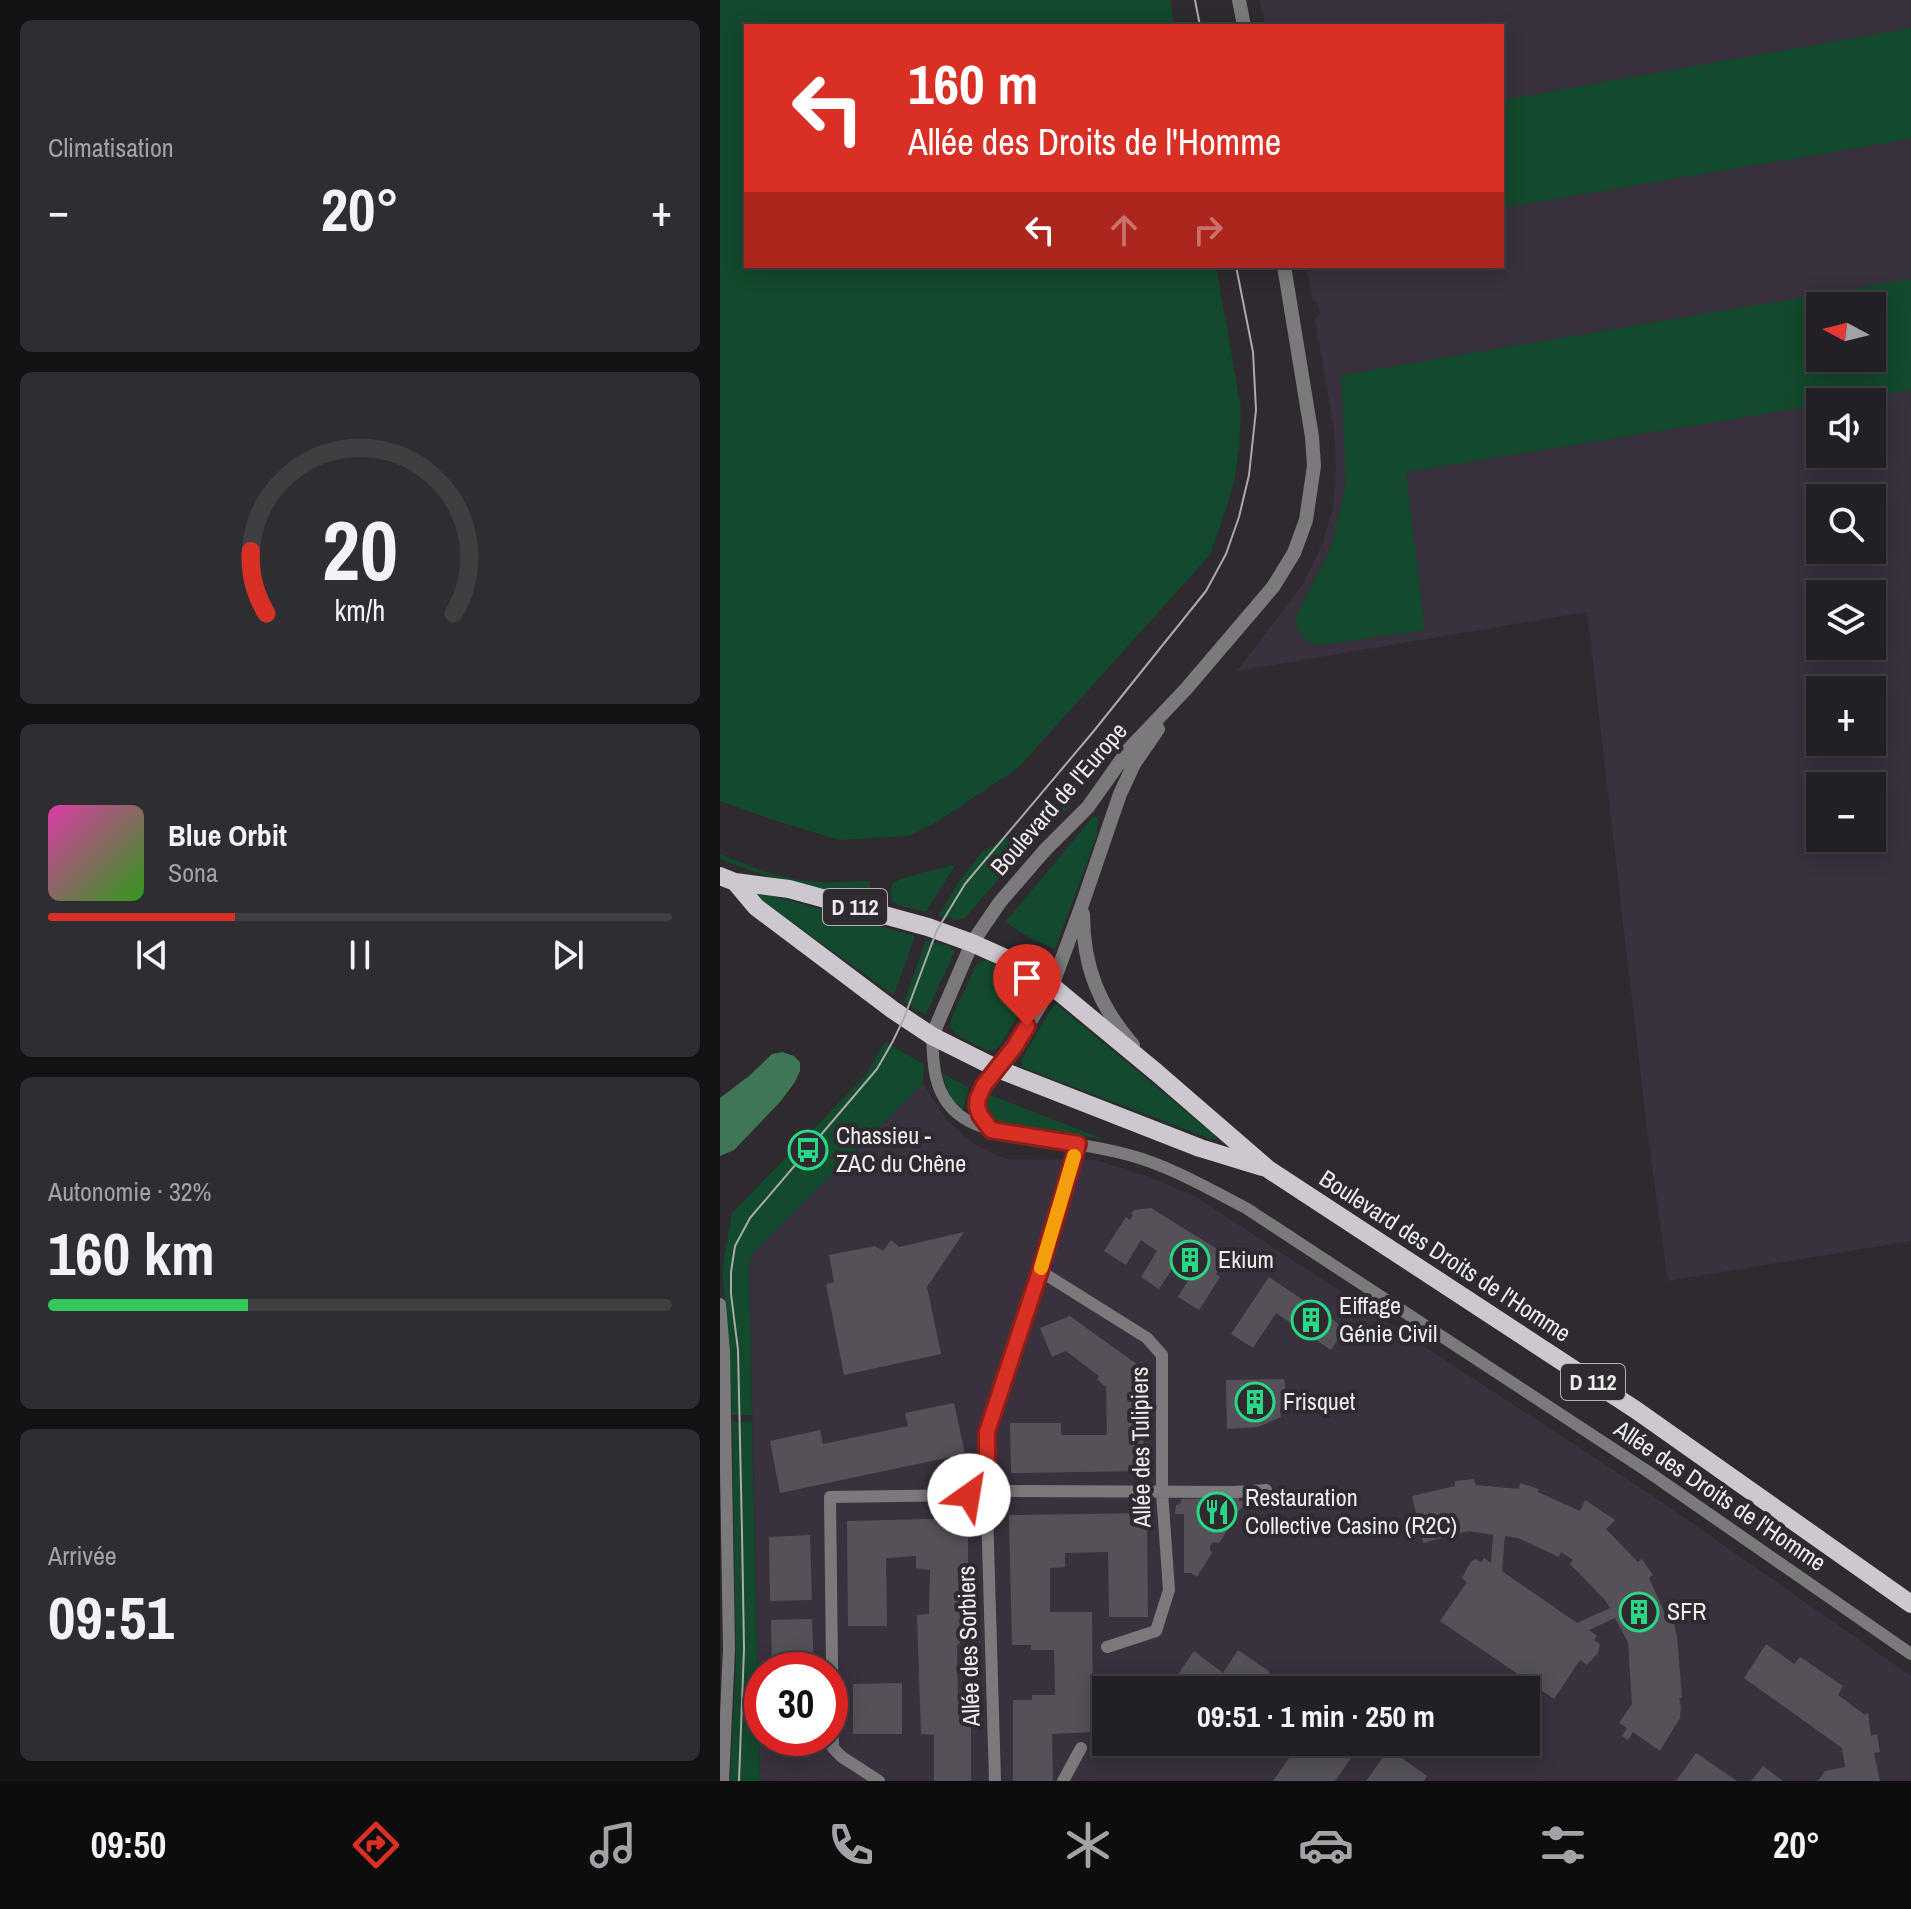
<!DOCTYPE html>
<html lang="fr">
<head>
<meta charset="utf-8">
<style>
	:root { --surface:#222024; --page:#2e2d31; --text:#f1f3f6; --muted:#a2a3a6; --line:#3f3e41; --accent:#d93025 }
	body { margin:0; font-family:"Archivo Narrow",sans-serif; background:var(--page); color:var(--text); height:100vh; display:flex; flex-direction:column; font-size:30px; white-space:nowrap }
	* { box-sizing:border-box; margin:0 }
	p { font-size:26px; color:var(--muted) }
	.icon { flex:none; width:44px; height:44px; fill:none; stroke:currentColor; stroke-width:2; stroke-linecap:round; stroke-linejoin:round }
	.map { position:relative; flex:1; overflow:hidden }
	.panel { display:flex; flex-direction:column; gap:20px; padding:20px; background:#131214; width:720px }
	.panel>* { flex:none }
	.top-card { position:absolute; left:24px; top:24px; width:760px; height:244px; border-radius:0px; box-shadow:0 4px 20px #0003,0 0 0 2px var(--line); background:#d93025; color:#fff; overflow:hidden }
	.needle { width:52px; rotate:277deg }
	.tools { position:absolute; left:1086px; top:292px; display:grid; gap:16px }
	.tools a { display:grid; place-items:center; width:80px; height:80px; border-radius:0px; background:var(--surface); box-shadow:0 4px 20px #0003,0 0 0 2px var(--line); font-size:40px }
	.speed { position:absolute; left:24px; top:1652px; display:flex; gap:16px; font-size:40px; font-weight:700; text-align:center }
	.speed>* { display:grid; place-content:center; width:104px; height:104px; border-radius:50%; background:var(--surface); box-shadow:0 4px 20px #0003,0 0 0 2px var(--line); line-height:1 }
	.speed .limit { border:12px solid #d22; background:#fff; color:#111 }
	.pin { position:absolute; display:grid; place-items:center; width:68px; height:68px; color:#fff; margin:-82px -34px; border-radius:50% 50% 50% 0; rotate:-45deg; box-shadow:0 0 8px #0007 }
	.pin .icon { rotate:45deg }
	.me { position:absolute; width:88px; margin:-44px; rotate:32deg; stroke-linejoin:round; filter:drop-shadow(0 0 6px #0008) }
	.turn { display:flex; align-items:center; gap:28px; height:168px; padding:0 32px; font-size:36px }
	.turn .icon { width:104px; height:104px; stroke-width:2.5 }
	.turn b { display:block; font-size:56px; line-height:68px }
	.lanes { display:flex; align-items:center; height:76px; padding:0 32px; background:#0003; justify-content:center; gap:40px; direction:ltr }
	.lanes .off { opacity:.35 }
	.big { font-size:60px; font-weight:700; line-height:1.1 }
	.panel .tile { flex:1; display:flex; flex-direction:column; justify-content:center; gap:12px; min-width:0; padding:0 28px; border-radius:12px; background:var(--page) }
	.panel .dial { align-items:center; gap:0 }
	.dial svg { height:208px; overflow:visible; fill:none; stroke:var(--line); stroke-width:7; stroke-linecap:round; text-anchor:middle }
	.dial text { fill:var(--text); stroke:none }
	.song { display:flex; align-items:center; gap:24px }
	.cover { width:96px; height:96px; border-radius:12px; background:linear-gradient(135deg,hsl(320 70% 55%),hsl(110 70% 35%)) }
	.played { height:8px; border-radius:4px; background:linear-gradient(90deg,var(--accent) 30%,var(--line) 30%) }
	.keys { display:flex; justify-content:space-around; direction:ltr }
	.heat { display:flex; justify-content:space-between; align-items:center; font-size:44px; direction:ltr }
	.charge { height:12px; border-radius:6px; background:linear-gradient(90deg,#34c759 32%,var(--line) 0) }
	.trip { position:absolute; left:372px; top:1676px; width:448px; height:80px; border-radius:0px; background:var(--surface); box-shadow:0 4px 20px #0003,0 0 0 2px var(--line); font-weight:700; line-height:80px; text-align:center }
	.dock { display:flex; height:128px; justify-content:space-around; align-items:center; background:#0e0d0e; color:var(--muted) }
	.dock .icon { width:56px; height:56px }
	.dock .on { color:var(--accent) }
	.dock b { font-size:36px; color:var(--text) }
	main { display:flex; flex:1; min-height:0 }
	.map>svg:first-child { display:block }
	.built { fill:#39313d; fill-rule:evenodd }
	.green { fill:#13492c; fill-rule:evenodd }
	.water { fill:#3f7655 }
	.building { fill:#565159; fill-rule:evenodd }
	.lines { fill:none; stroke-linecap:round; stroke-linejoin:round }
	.minor { stroke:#7c797d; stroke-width:12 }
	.tertiary { stroke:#7c797d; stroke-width:14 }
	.primary { stroke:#cdc8cf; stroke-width:18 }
	.tram { stroke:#aca9ad; stroke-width:2 }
	.route-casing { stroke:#8d1f18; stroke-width:20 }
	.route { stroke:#d93025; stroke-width:14 }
	.slow { stroke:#f59e0b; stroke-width:14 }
	.labels { text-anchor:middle; stroke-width:8; stroke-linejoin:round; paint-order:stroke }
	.shield { fill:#2e2a30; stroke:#b4b1b6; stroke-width:2 }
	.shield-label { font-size:22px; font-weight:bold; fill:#eeebef }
	.street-label { font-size:24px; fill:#eeebef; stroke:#2e2a30 }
	.poi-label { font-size:24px; fill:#eeebef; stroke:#2e2a30; text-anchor:start }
</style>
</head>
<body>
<main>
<section class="panel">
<div class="tile"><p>Climatisation</p>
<div class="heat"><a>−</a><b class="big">20°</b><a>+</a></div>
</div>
<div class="tile dial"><svg viewBox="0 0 100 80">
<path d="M14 69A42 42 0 1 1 86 69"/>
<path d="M14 69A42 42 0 0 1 8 45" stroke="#d93025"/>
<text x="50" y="56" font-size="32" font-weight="700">20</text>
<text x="50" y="72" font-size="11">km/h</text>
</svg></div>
<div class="tile">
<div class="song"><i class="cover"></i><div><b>Blue Orbit</b><p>Sona</p></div></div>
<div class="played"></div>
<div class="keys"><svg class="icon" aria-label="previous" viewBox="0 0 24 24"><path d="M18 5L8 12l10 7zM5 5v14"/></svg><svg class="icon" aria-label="pause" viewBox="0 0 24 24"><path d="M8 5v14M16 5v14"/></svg><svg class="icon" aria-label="next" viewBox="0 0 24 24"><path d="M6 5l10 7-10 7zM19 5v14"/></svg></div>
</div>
<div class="tile"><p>Autonomie · 32%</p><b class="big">160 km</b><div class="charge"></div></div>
<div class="tile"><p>Arrivée</p><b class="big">09:51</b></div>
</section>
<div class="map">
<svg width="1191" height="1781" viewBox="0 0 1191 1781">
	<rect width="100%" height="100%" fill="#2e2a30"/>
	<path class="built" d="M540 0H1191V1241L948 1281 928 1138 867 612 517 671 583 584 601 547 613 509 616 468 614 430 595 320 600 314 598 304 592 299 586 266H782V26H545ZM1100 306H1152V358H1100ZM1100 402H1152V454H1100ZM1100 498H1152V550H1100ZM1100 594H1152V646H1100ZM1100 690H1152V742H1100ZM1100 786H1152V838H1100Z
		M203 1084 227 1120 252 1143 286 1159 376 1160 432 1178 478 1198 942 1502 1191 1676V1781H40L29 1264 33 1253ZM42 1670H110V1738H42ZM386 1690H806V1742H386Z"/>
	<path class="green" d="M0 0H450L454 26H26V266H496L521 409 519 449 515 477 509 500 490 555 298 768 217 822 189 836 120 840 50 819 0 801Z
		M1191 28V139L782 208V100Z
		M1191 279V390L1117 402H1100V405L686 472 705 630 602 645 588 642 578 631 576 617 611 548 626 485 621 375ZM1100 306H1152V358H1100Z
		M350 802 351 806 306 847 245 918 237 920 218 916 238 883 262 852Z
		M373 817H378L377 835 335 949 308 937 285 922Z
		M0 854C27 865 55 877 84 881 105 883 126 882 147 881L150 882V904C99 893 49 878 0 859Z
		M236 864 206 912 178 905 172 901 170 893 172 884 180 879Z
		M36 891 195 936 174 995 38 898Z
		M206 940 231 947 235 951 206 1014H204L184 1002Z
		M266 960 307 983 311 991 309 997 278 1048 268 1051 236 1035 230 1026 231 1019 256 965Z
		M336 1004 496 1136V1139H491L302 1067 301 1060 333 1006Z
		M165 1042 204 1064 203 1084 33 1253 29 1265 32 1415H12L8 1332 2 1269 12 1213 145 1076Z
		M222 1073 249 1088 243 1109H241L230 1098Z
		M270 1095 386 1140 277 1121 267 1113 266 1107Z
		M32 1421 40 1781H10L16 1658 12 1422Z"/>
	<path class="water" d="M62 1052 74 1056 80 1062V1071L75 1082 60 1102 14 1150 0 1156V1098L29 1076 52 1054Z"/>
	<path class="building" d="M431 1208 510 1257 502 1271 499 1269 496 1274 500 1277 479 1310 458 1297 472 1274 456 1263 439 1289 421 1277 437 1251 421 1240 406 1265 384 1251 406 1217 410 1220 413 1215 411 1214 414 1210Z
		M244 1232 207 1287 221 1354 124 1375 106 1284 114 1282 109 1255 155 1246 163 1251 171 1240 179 1247Z
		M549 1277 625 1328 611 1350 556 1313 533 1348 511 1334Z
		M350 1316 422 1368 424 1471 291 1473 290 1423H341V1435H387L386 1387 377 1380 379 1376 346 1351 332 1357 320 1328Z
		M564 1379 566 1393 560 1410 561 1417 538 1427 507 1429 506 1380Z
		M234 1403 245 1454 60 1493 50 1441 100 1430 103 1444 188 1426 185 1413Z
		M754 1479 756 1485 799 1489 800 1483 819 1489 818 1492 860 1511 865 1500 895 1520 886 1529 918 1562 922 1559 933 1575 929 1578 947 1618 952 1617 957 1636 962 1698H959L961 1707 960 1718 940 1751 913 1732 908 1740 902 1736 907 1728 899 1723 912 1704 908 1642 895 1618 869 1630 877 1636 874 1640 880 1644 878 1653 867 1665 860 1660 834 1699 720 1621 747 1582 742 1578 750 1563 755 1559 761 1562 764 1558 771 1563 773 1535 748 1531 703 1543 692 1496 735 1486V1481ZM785 1536 798 1538 839 1557 841 1552 853 1560 850 1564 885 1600 890 1608 857 1623 782 1571Z
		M519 1498V1501H525L523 1507 517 1512V1515L499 1543 494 1542 490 1546V1550L492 1553 477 1577 471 1573H464V1514H455L456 1505 461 1503V1499Z
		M427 1513 428 1617H389L388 1552 345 1553V1567L330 1568V1612H372L373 1732 332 1734 333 1781H293V1700H312V1695H335L334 1650H311V1645H292L289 1515Z
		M248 1518V1633L237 1646 238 1701 251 1716V1781H214V1735L201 1734 197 1615 209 1614 210 1570 196 1568V1556L166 1558 167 1626H128L127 1521Z
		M90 1535 92 1600 50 1601 49 1537Z
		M92 1619 94 1670H52L51 1620Z
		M1046 1644 1074 1664 1080 1657 1123 1686 1118 1695 1145 1715 1148 1713 1151 1736 1157 1734 1160 1752 1154 1753 1160 1781H1098L1105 1771 1125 1767 1122 1748 1024 1678Z
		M518 1650 550 1672 538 1690H455L450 1686 474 1651 503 1673Z
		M182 1683V1734H133V1684Z
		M580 1742H642L615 1781H553Z
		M669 1749 707 1776 704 1781H646Z
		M976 1753 1017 1781H956Z
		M1043 1766 1063 1781H1031Z"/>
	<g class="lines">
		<path class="minor" d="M212 1036C213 1066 214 1094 238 1114 260 1132 293 1133 319 1138 349 1143 380 1147 409 1155 450 1166 489 1189 526 1208L927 1471 1191 1654
			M271 1130C249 1102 257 1094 278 1069
			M320 1271 427 1338 442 1355V1492L449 1590 436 1631 387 1647
			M0 1304 4 1352 9 1649 3 1781
			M267 1476V1432L320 1271 358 1144
			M249 1493a17 17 0 1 1 34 0a17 17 0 1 1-34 0Z
			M282 1491 515 1492 546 1490
			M267 1510 275 1781
			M159 1781 122 1757 113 1748 110 1497 249 1495
			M343 1781 361 1748"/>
		<path class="tertiary" d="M519 0 524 26
			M363 914C363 966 379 1006 413 1045
			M212 1036 252 943 280 902 325 850 368 807 409 749 466 689 553 587 574 553 586 520 594 466 592 437 564 266
			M278 1069 295 1046 332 986 363 902 400 794 414 764 438 729"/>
		<path class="primary" d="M0 876 15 882 69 889 208 927 252 943 299 964 332 986 436 1072 548 1169 916 1410 1191 1604
			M15 882 36 907 173 1010 212 1036 278 1069 480 1148 542 1167"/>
		<path class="tram" d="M475 0 480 26
			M19 1781 24 1649 22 1532 18 1350 11 1294V1272L15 1246 30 1218 157 1069 173 1041 184 1018 217 930 245 884 373 732 486 591 506 554 519 517 529 475 536 410 533 352 516 266"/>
	</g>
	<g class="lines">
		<g class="route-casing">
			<path id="route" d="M249 1495C251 1484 254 1477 267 1476V1432L320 1271 358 1144 271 1130 260 1115 257 1106 258 1098 264 1085 295 1046 307 1026"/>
		</g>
		<use href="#route" class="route"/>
		<path class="slow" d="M321 1268 354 1156"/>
	</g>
	<defs>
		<g id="bus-ring" transform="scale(2)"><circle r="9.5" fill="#2e2a30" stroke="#28d885" stroke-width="1.5"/><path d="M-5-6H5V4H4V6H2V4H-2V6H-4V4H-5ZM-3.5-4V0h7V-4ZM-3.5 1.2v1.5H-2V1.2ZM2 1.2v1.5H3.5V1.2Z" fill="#28d885"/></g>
		<g id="building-ring" transform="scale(2)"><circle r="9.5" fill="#2e2a30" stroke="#28d885" stroke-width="1.5"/><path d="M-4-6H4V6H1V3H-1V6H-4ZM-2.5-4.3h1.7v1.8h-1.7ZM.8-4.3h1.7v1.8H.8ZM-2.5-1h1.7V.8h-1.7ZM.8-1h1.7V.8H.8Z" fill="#28d885"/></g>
		<g id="restaurant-ring" transform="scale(2)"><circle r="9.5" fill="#2e2a30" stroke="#28d885" stroke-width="1.5"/><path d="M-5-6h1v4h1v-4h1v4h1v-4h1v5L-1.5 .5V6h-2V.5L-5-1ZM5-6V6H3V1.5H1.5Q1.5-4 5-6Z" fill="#28d885"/></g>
	</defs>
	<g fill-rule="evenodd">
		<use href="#bus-ring" x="88" y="1150"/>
		<use href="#building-ring" x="470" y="1260"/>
		<use href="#building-ring" x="591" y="1320"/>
		<use href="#building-ring" x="535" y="1402"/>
		<use href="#restaurant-ring" x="497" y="1512"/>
		<use href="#building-ring" x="919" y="1612"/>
	</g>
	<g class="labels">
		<g class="shield">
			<rect x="103" y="889" width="64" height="36" rx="6"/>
			<rect x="841" y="1364" width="64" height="36" rx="6"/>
		</g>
		<g class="shield-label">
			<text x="135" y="915">D 112</text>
			<text x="873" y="1390">D 112</text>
		</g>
		<g class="street-label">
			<text transform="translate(339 799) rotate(-49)" y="8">Boulevard de l'Europe</text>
			<text transform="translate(725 1256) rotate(33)" y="8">Boulevard des Droits de l'Homme</text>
			<text transform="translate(421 1447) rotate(-91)" y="8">Allée des Tulipiers</text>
			<text transform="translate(1000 1496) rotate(34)" y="8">Allée des Droits de l'Homme</text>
			<text transform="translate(249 1646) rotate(-92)" y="8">Allée des Sorbiers</text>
		</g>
		<g class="poi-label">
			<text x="116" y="1144">Chassieu -<tspan x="116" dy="28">ZAC du Chêne</tspan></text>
			<text x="498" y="1268">Ekium</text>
			<text x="619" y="1314">Eiffage<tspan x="619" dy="28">Génie Civil</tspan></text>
			<text x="563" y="1410">Frisquet</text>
			<text x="525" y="1506">Restauration<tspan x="525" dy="28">Collective Casino (R2C)</tspan></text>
			<text x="947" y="1620">SFR</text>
		</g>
	</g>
</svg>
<div class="tools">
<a><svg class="needle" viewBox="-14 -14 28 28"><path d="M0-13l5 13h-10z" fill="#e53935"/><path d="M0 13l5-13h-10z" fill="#a2a3a6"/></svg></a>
<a><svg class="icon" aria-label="sound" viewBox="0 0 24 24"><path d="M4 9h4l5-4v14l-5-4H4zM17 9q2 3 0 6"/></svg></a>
<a><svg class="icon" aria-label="search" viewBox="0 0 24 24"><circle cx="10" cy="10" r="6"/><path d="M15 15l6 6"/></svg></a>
<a><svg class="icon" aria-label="layers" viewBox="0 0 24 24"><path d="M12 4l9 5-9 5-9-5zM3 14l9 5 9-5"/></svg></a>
<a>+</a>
<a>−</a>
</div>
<div class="speed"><div class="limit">30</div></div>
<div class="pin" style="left:307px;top:1026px;background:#d93025"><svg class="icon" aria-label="arrive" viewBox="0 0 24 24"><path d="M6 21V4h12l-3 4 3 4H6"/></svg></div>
<svg class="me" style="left:249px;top:1495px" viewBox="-20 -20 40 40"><circle r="19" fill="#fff"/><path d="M0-13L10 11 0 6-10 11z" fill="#d93025"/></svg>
<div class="trip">09:51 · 1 min · 250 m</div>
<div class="top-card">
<div class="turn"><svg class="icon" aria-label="left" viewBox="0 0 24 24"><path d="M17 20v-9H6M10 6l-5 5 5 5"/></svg><div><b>160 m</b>Allée des Droits de l'Homme</div></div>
<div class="lanes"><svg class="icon" aria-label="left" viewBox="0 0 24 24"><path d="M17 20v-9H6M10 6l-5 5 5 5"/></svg><svg class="icon off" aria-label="ahead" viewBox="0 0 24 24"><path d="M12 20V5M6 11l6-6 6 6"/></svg><svg class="icon off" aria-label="right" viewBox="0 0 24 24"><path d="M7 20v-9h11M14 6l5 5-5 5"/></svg></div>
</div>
</div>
</main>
<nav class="dock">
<b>09:50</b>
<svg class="icon on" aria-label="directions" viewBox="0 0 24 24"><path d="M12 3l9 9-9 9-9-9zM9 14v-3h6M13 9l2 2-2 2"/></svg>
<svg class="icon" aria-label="music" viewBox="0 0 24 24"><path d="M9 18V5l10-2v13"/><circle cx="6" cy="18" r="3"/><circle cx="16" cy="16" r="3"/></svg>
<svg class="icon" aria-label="phone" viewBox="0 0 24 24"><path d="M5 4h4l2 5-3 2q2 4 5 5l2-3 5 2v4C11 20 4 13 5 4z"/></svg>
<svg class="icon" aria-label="climate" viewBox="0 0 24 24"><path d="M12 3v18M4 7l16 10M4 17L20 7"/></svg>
<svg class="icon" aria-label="car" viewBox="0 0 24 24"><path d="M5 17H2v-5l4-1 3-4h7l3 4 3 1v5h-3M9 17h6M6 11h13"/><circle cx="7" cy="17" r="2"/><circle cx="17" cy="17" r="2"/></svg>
<svg class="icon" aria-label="filters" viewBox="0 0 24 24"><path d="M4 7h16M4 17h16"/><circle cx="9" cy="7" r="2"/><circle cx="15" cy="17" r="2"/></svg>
<b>20°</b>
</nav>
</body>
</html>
